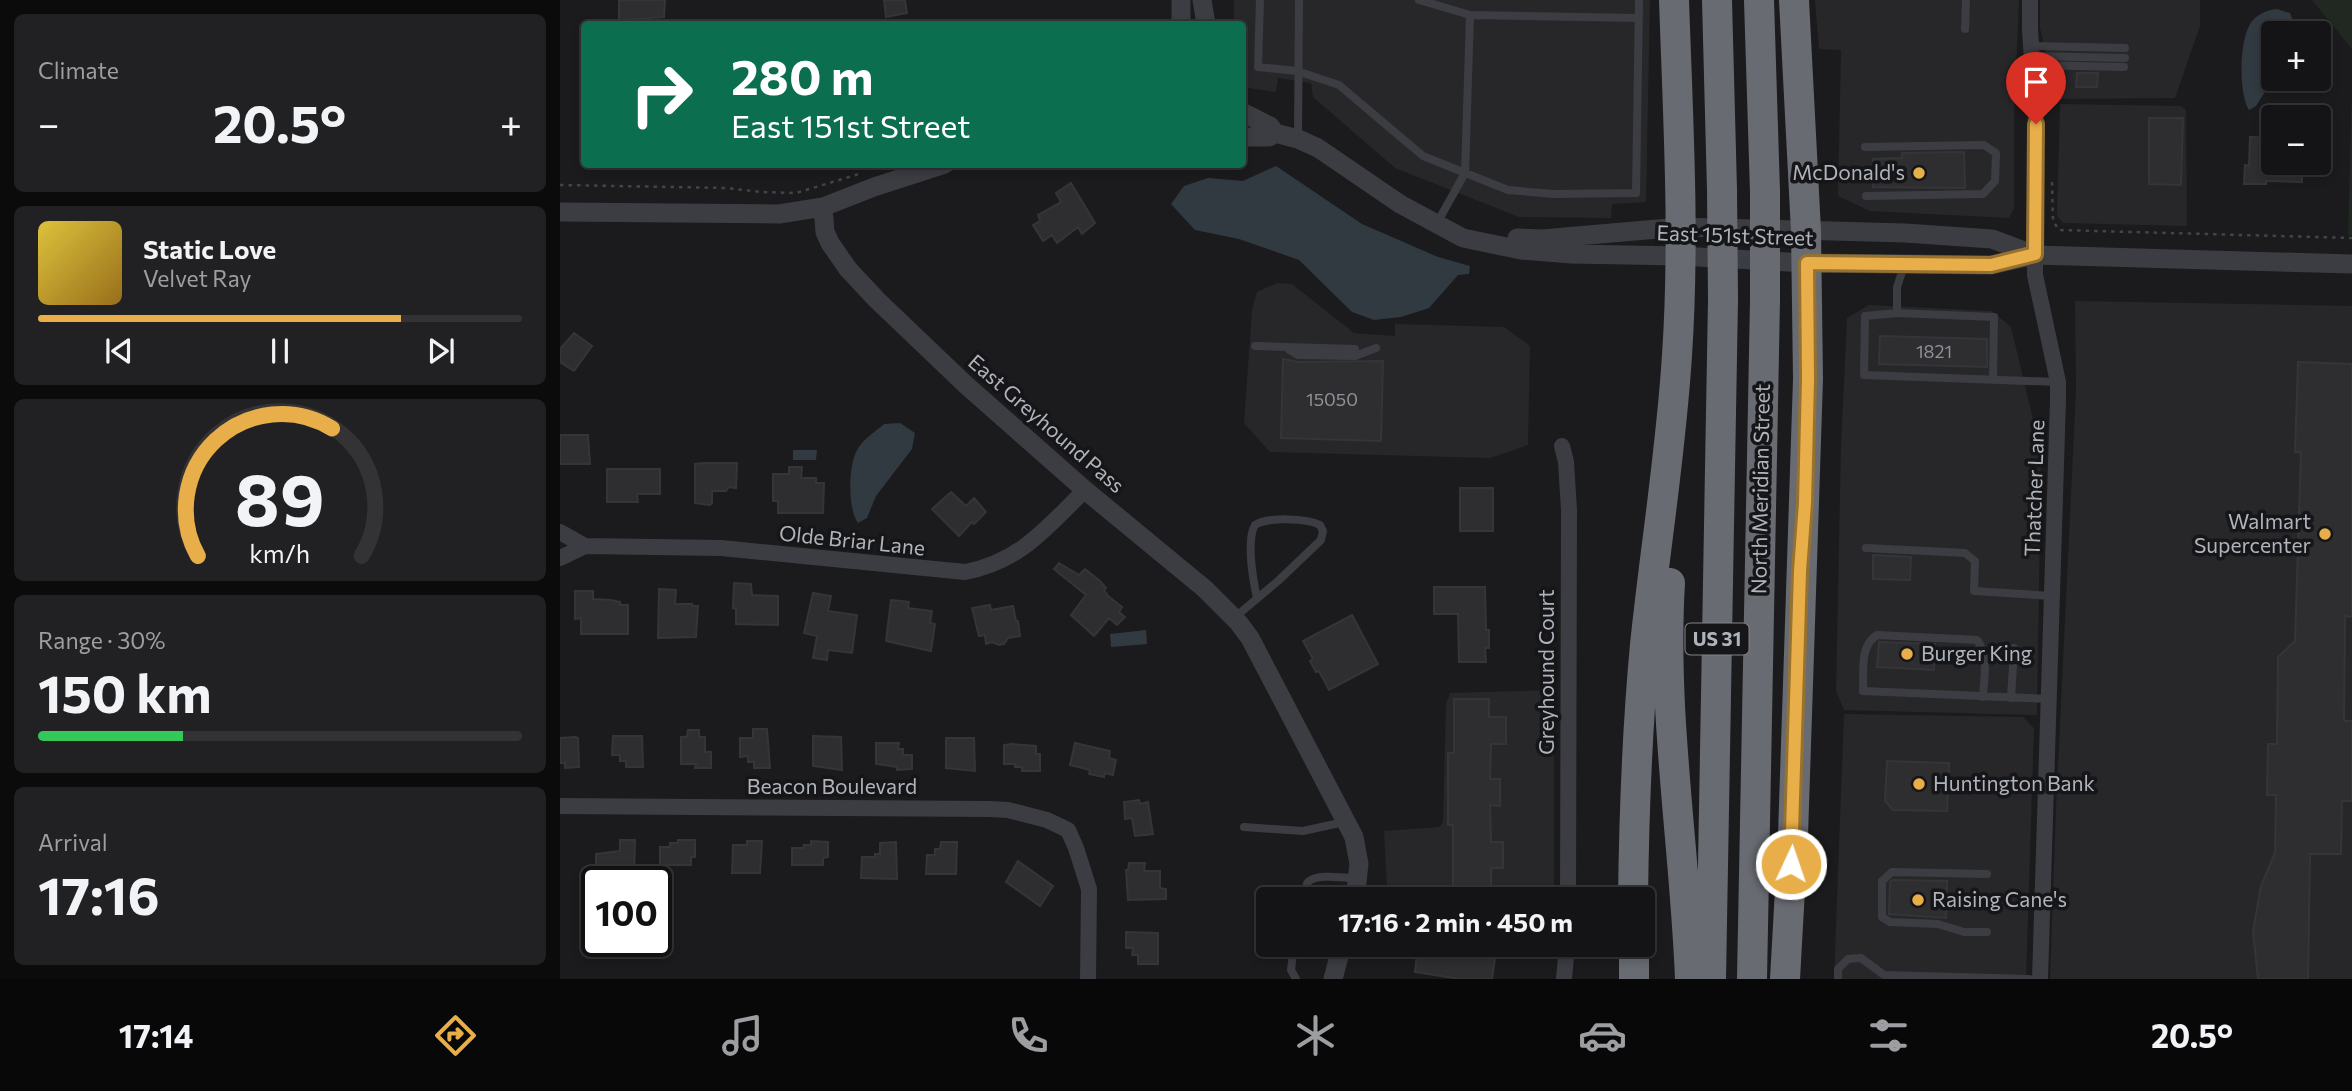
<!DOCTYPE html>
<html lang="en">
<head>
<meta charset="utf-8">
<style>
	:root { --surface:#141416; --page:#212123; --text:#f1f3f6; --muted:#9d9ea1; --line:#333335; --accent:#e7ae49 }
	body { margin:0; font-family:Commissioner,sans-serif; background:var(--page); color:var(--text); height:100vh; display:flex; flex-direction:column; font-size:26px; white-space:nowrap }
	* { box-sizing:border-box; margin:0 }
	p { font-size:23px; color:var(--muted) }
	.icon { flex:none; width:38px; height:38px; fill:none; stroke:currentColor; stroke-width:2; stroke-linecap:round; stroke-linejoin:round }
	.map { position:relative; flex:1; overflow:hidden }
	.details { display:flex; flex-direction:column; gap:14px; padding:14px; background:#0b0b0c; width:560px }
	.details>* { flex:none }
	.banner { position:absolute; left:21px; top:21px; width:665px; height:147px; border-radius:7px; box-shadow:0 4px 10px #0003,0 0 0 2px var(--line); background:#0b6e4f; color:#fff; overflow:hidden }
	.buttons { position:absolute; left:1701px; top:21px; display:grid; gap:14px }
	.buttons a { display:grid; place-items:center; width:70px; height:70px; border-radius:7px; background:var(--surface); box-shadow:0 4px 10px #0003,0 0 0 2px var(--line); font-size:35px }
	.speed { position:absolute; left:21px; top:866px; display:flex; gap:14px; font-size:35px; font-weight:700; text-align:center }
	.speed>* { display:grid; place-content:center; width:91px; height:91px; border-radius:50%; background:var(--surface); box-shadow:0 4px 10px #0003,0 0 0 2px var(--line); line-height:1 }
	.speed .limit { border:4px solid #111; border-radius:10px; background:#fff; color:#111 }
	.pin { position:absolute; display:grid; place-items:center; width:60px; height:60px; color:#fff; margin:-72px -30px; border-radius:50% 50% 50% 0; rotate:-45deg; box-shadow:0 0 7px #0007 }
	.pin .icon { rotate:45deg }
	.me { position:absolute; width:77px; margin:-38px; rotate:3deg; stroke-linejoin:round; filter:drop-shadow(0 0 5px #0008) }
	.turn { display:flex; align-items:center; gap:24px; height:147px; padding:0 35px; font-size:32px }
	.turn .icon { width:91px; height:91px; stroke-width:2.5 }
	.turn b { display:block; font-size:49px; line-height:60px }
	.big { font-size:52px; font-weight:700; line-height:1.1 }
	.details .card { flex:1; display:flex; flex-direction:column; justify-content:center; gap:10px; min-width:0; padding:0 24px; border-radius:10px; background:var(--page) }
	.details .dial { align-items:center; gap:0 }
	.dial svg { height:182px; overflow:visible; fill:none; stroke:var(--line); stroke-width:7; stroke-linecap:round; text-anchor:middle }
	.dial text { fill:var(--text); stroke:none }
	.song { display:flex; align-items:center; gap:21px }
	.cover { width:84px; height:84px; border-radius:10px; background:linear-gradient(135deg,hsl(50 70% 55%),hsl(40 70% 35%)) }
	.played { height:7px; border-radius:4px; background:linear-gradient(90deg,var(--accent) 75%,var(--line) 75%) }
	.keys { display:flex; justify-content:space-around; direction:ltr }
	.heat { display:flex; justify-content:space-between; align-items:center; font-size:38px; direction:ltr }
	.charge { height:10px; border-radius:5px; background:linear-gradient(90deg,#34c759 30%,var(--line) 0) }
	.trip { position:absolute; left:696px; top:887px; width:399px; height:70px; border-radius:7px; background:var(--surface); box-shadow:0 4px 10px #0003,0 0 0 2px var(--line); font-weight:700; line-height:70px; text-align:center }
	.tabs { display:flex; height:112px; justify-content:space-around; align-items:center; background:#080809; color:var(--muted) }
	.tabs .icon { width:49px; height:49px }
	.tabs .active { color:var(--accent) }
	.tabs b { font-size:32px; color:var(--text) }
	main { display:flex; flex:1; min-height:0 }
	.map>svg:first-child { display:block }
	.built { fill:#27272a }
	.green { fill:#212822 }
	.water { fill:#313a41 }
	.building { fill:#2e2e31; stroke:#353539; stroke-width:2 }
	.lines { fill:none; stroke-linecap:round; stroke-linejoin:round }
	.path { stroke:#424449; stroke-width:2.5; stroke-dasharray:3.5 5; stroke-linecap:butt }
	.service { stroke:#3c3d42; stroke-width:8 }
	.minor { stroke:#3c3d42; stroke-width:16 }
	.tertiary { stroke:#3c3d42; stroke-width:19 }
	.motorway { stroke:#696b73; stroke-width:30 }
	.motorway-bridge { stroke:#696b73; stroke-width:30 }
	.route-casing { stroke:#96712f; stroke-width:18 }
	.route { stroke:#e7ae49; stroke-width:12 }
	.poi-dot { fill:#e7ae49; stroke:#161618; stroke-width:2.5 }
	.labels { text-anchor:middle; stroke-width:7; stroke-linejoin:round; paint-order:stroke }
	.number-label { font-size:18px; fill:#8d9198 }
	.shield { fill:#161618; stroke:#80848b; stroke-width:2 }
	.shield-label { font-size:19px; font-weight:bold; fill:#aeb3bc }
	.poi-label { font-size:21px; fill:#aeb3bc; stroke:#161618; text-anchor:start }
	.street-label { font-size:21px; fill:#aeb3bc; stroke:#161618 }
</style>
</head>
<body>
<main>
<section class="details">
<div class="card"><p>Climate</p>
<div class="heat"><a>−</a><b class="big">20.5°</b><a>+</a></div>
</div>
<div class="card">
<div class="song"><i class="cover"></i><div><b>Static Love</b><p>Velvet Ray</p></div></div>
<div class="played"></div>
<div class="keys"><svg class="icon" aria-label="previous" viewBox="0 0 24 24"><path d="M18 5L8 12l10 7zM5 5v14"/></svg><svg class="icon" aria-label="pause" viewBox="0 0 24 24"><path d="M8 5v14M16 5v14"/></svg><svg class="icon" aria-label="next" viewBox="0 0 24 24"><path d="M6 5l10 7-10 7zM19 5v14"/></svg></div>
</div>
<div class="card dial"><svg viewBox="0 0 100 80">
<path d="M14 69A42 42 0 1 1 86 69"/>
<path d="M14 69A42 42 0 0 1 73 13" stroke="#e7ae49"/>
<text x="50" y="56" font-size="32" font-weight="700">89</text>
<text x="50" y="72" font-size="11">km/h</text>
</svg></div>
<div class="card"><p>Range · 30%</p><b class="big">150 km</b><div class="charge"></div></div>
<div class="card"><p>Arrival</p><b class="big">17:16</b></div>
</section>
<div class="map">
<svg width="1792" height="979" viewBox="0 0 1792 979">
	<rect width="100%" height="100%" fill="#1b1b1d"/>
	<path class="built" d="M674 0H1090L1086 202 1052 204 1051 218 959 217 835 168 753 97 751 83 718 78 716 92 688 88V73L683 72 682 24H674Z
		M1255 0H1459L1454 114V209L1449 218 1310 211 1278 196 1281 50 1259 49Z
		M1480 0H1640V26L1615 98 1496 99 1480 28Z
		M1500 104 1621 106 1626 110 1627 226 1503 223 1497 216Z
		M717 283 732 284 794 333 835 336V324L944 327 970 346 968 445 930 458 710 452 684 423 692 310 697 292Z
		M1515 301 1792 306V979H1490L1496 808 1516 390Z
		M1309 305 1432 311 1451 327 1481 453 1477 715 1284 710 1276 691 1281 446 1287 318Z
		M990 690 994 698V896L986 899H977L827 887 824 831 879 827 883 822 886 704 890 693Z
		M1284 714 1463 717 1474 728 1466 979H1274Z"/>
	<path class="green" d="M1752 0H1792V49Z
		M1792 92V235H1788Z"/>
	<path class="water" d="M1717 9 1730 13 1738 33H1713V79L1696 106 1689 110C1678 93 1679 35 1693 20 1700 13 1708 10 1717 9Z
		M716 166 802 224 878 257 910 266 909 274 898 275 869 308 841 317 814 320 792 312 739 260 679 239 635 230 611 204 624 186 648 178 683 181Z
		M340 423 355 433 352 449 316 496 307 518 298 523C287 508 288 461 299 447 305 438 316 431 324 424Z
		M233 450H257L256 460H233Z
		M586 630 587 644 551 647 550 634Z"/>
	<path class="building" d="M59 0H105L104 17 59 20Z
		M324 0H345L347 13 326 17Z
		M1517 73H1538L1537 87H1516Z
		M1589 118H1623L1621 185 1589 184Z
		M1690 137 1713 138V163H1742V182L1706 181V184H1684L1685 165 1689 166Z
		M1404 152 1405 188 1313 187V159L1342 158V153Z
		M511 183 535 223 522 234 518 227 497 243 492 235 483 241 473 225 480 221 478 215 501 202 496 193Z
		M14 333 32 346 14 371 0 362V349Z
		M1320 336 1427 339V367L1319 364Z
		M723 359 738 362 823 361 821 441 721 438Z
		M1738 362 1792 364V617L1785 616 1784 721H1792V801H1782L1781 854H1750L1748 979H1698L1693 931 1701 886 1715 853 1716 795H1707L1708 744H1717L1718 657 1735 641 1741 452H1735Z
		M0 435H28L30 464H0Z
		M145 463H177L176 488 169 487 166 491H152V503L150 505 135 503V464Z
		M229 467H242L241 478H256V483H264L263 513H218V501H213V474H229Z
		M47 469H100V494H77L78 502H47Z
		M900 488H933V531H900Z
		M391 492 406 506 414 498 426 512 414 524 412 522 399 536 372 509Z
		M1313 555 1351 557 1350 580 1313 579Z
		M499 563 519 575 525 569 540 581 546 588 544 590 548 596 562 607 559 612 565 617 557 625 549 618 534 636 511 615 526 595 494 569Z
		M174 583 191 584 192 595 218 596V625L176 624V609L173 608Z
		M874 587H925L926 630H929V648H925L926 662H899L898 614H874Z
		M99 589 116 590 115 604H132V606H138L136 637 98 638Z
		M15 591H33V599L51 600 60 602V605H68V634H21V618L15 619Z
		M253 593 271 596 268 611 297 615 292 653 268 650 267 660 253 658 257 636 244 633Z
		M331 600 349 602 348 608 372 611 370 623 375 624 371 651 326 641Z
		M430 605 431 610 453 606 456 621H458L460 636 448 638 444 644 439 645 432 642 426 644 425 635 419 636 412 608Z
		M792 615 818 664 769 690 759 671 756 672 750 661 753 659 743 641Z
		M1319 642 1375 644 1374 670 1317 667Z
		M894 699H929V717H946V744H931L930 779H940V806L930 805 931 842H943V868H931V889H893V825H888V753H894Z
		M193 729H207L210 768H194V762H188V756L180 757V738H193Z
		M128 730H139V737H145V752H151V768H135L136 764H121V737H127Z
		M53 736H82L83 767H66V761H60V755H52Z
		M253 736 281 737 282 770 253 766Z
		M15 737 18 738 19 767 5 768V763H0V738Z
		M386 738H414L415 771 386 768Z
		M316 743H339L338 749H343V755H352V769L337 770V767L316 764Z
		M515 743 550 751 549 758 556 760 553 775 545 773 544 777 529 774 530 770 510 765Z
		M451 744 476 746V754H480V771H462V767H455V764H444V745Z
		M1327 761 1389 763 1387 811 1333 810 1325 801Z
		M579 800 580 804 588 802 593 834 575 836 572 818 565 819 564 802Z
		M60 840H75L74 876 36 875V854L60 851Z
		M118 840H135V857H131V865H100V847H110V843H118Z
		M187 841H202L200 873H172L173 845H187Z
		M251 841 268 842V857L263 858V865H232V848H243L244 845H251Z
		M336 842 337 879 301 878 302 857H315V854H320V843Z
		M381 842H397L396 874H366L367 855H375V849H380Z
		M458 861 493 886 480 906 446 882Z
		M569 863H585L584 871H600V888L606 889V899L568 900 566 870H568Z
		M1333 880 1387 881 1386 918 1329 914 1330 882Z
		M566 932 598 933V964H578V955H572L573 948H566Z
		M858 945H937L932 979H900L855 972Z"/>
	<g class="lines">
		<path class="path" d="M1492 182 1493 221 1499 230 1792 238
			M0 185 166 188 201 192 236 193 299 174"/>
		<path class="service" d="M700 0 698 67 737 71 779 85 863 156 948 190 993 194 1076 193 1079 0
			M859 0 910 15 1079 18
			M1405 29 1406 0
			M1471 46 1565 48
			M1472 56 1565 58
			M1472 65 1564 67
			M738 137 739 0
			M1305 147 1424 145 1436 153 1435 181 1423 194 1306 196
			M877 223 905 173 910 15
			M1344 266 1337 287V313L1305 316 1304 375 1498 382
			M1337 313 1434 317 1433 379
			M695 346 795 349
			M728 349 738 355 795 356 816 348
			M1306 548 1405 553 1415 561 1414 591 1492 596
			M674 618 718 581 761 540 763 531 760 525C747 518 707 517 695 525 686 540 693 580 697 598
			M1423 697C1424 677 1429 656 1417 640L1317 635C1299 646 1304 672 1303 691L1489 699
			M1451 698 1454 648
			M684 827 743 831 784 822
			M744 900C745 894 745 886 748 882 757 873 783 878 795 878
			M1427 932H1404L1378 924 1330 922 1322 917V881L1332 872 1427 874
			M734 945 731 970 736 979
			M1278 979V969L1288 959 1301 958 1324 975 1469 979"/>
		<path class="minor" d="M1470 0V30L1476 123 1475 275 1498 382V400L1480 979
			M1002 446 1006 462 1009 510 1008 900
			M0 532 25 546
			M0 558 25 546 161 548 405 572C461 561 486 528 525 490
			M0 806 429 809 448 810 487 820 508 830 516 848 529 889 528 979
			M797 893 862 900
			M1004 979 1007 945"/>
		<path class="tertiary" d="M621 0V24
			M642 0 646 24
			M682 112 710 126 715 133
			M682 137H709L715 133 738 139 758 148 840 204 903 238 961 250 1012 254 1120 256 1247 263 1431 265 1475 255 1792 264
			M263 207 314 187 385 164
			M0 212 219 214 263 207 265 232 270 243 288 269 317 300 406 385 525 490 645 589 678 622 690 638 794 837 799 864 795 900
			M957 238 982 239 1121 227 1345 233 1432 239 1475 255
			M773 979 782 945"/>
		<path class="motorway" d="M1157 0 1162 190
			M1199 0 1205 192
			M1110 583C1102 716 1125 847 1130 979
			M1073 900C1074 815 1077 730 1085 645 1095 548 1111 453 1117 355 1125 237 1118 118 1114 0
			M1074 945V979
			M1151 979 1163 299
			M1192 979 1205 300
			M1225 979 1233 836 1248 379 1246 231 1234 0"/>
		<path class="motorway-bridge" d="M1162 190 1163 299
			M1205 192V300"/>
	</g>
	<g class="lines">
		<g class="route-casing">
			<path id="route" d="M1231 864 1240 571 1245 503 1248 379 1247 263 1431 265 1475 254 1476 124"/>
		</g>
		<use href="#route" class="route"/>
	</g>
	<g class="poi-dot">
		<circle cx="1359" cy="173" r="7"/>
		<circle cx="1765" cy="534" r="7"/>
		<circle cx="1347" cy="654" r="7"/>
		<circle cx="1359" cy="784" r="7"/>
		<circle cx="1358" cy="900" r="7"/>
	</g>
	<g class="labels">
		<g class="number-label">
			<text x="1374" y="358">1821</text>
			<text x="772" y="406">15050</text>
		</g>
		<rect class="shield" x="1125.5" y="623.5" width="63" height="31" rx="5"/>
		<g class="shield-label">
			<text x="1157" y="646">US 31</text>
		</g>
		<g class="poi-label">
			<text x="1345" y="180" text-anchor="end">McDonald's</text>
			<text x="1751" y="529" text-anchor="end">Walmart<tspan x="1751" dy="24">Supercenter</tspan></text>
			<text x="1361" y="661">Burger King</text>
			<text x="1373" y="791">Huntington Bank</text>
			<text x="1372" y="907">Raising Cane's</text>
		</g>
		<g class="street-label">
			<text transform="translate(1175 236) rotate(2)" y="7">East 151st Street</text>
			<text transform="translate(486 424) rotate(41)" y="7">East Greyhound Pass</text>
			<text transform="translate(1475 488) rotate(-88)" y="7">Thatcher Lane</text>
			<text transform="translate(1201 489) rotate(-89)" y="7">North Meridian Street</text>
			<text transform="translate(292 541) rotate(6)" y="7">Olde Briar Lane</text>
			<text transform="translate(987 672) rotate(-90)" y="7">Greyhound Court</text>
			<text x="272" y="794">Beacon Boulevard</text>
		</g>
	</g>
</svg>
<div class="buttons">
<a>+</a>
<a>−</a>
</div>
<div class="speed"><div class="limit">100</div></div>
<div class="pin" style="left:1476px;top:124px;background:#d93025"><svg class="icon" aria-label="arrive" viewBox="0 0 24 24"><path d="M6 21V4h12l-3 4 3 4H6"/></svg></div>
<svg class="me" style="left:1231px;top:864px" viewBox="-20 -20 40 40"><circle r="17" fill="#e7ae49" stroke="#fff" stroke-width="3"/><path d="M0-11L8 9 0 5-8 9z" fill="#fff"/></svg>
<div class="trip">17:16 · 2 min · 450 m</div>
<div class="banner">
<div class="turn"><svg class="icon" aria-label="right" viewBox="0 0 24 24"><path d="M7 20v-9h11M14 6l5 5-5 5"/></svg><div><b>280 m</b>East 151st Street</div></div>
</div>
</div>
</main>
<nav class="tabs">
<b>17:14</b>
<svg class="icon active" aria-label="directions" viewBox="0 0 24 24"><path d="M12 3l9 9-9 9-9-9zM9 14v-3h6M13 9l2 2-2 2"/></svg>
<svg class="icon" aria-label="music" viewBox="0 0 24 24"><path d="M9 18V5l10-2v13"/><circle cx="6" cy="18" r="3"/><circle cx="16" cy="16" r="3"/></svg>
<svg class="icon" aria-label="phone" viewBox="0 0 24 24"><path d="M5 4h4l2 5-3 2q2 4 5 5l2-3 5 2v4C11 20 4 13 5 4z"/></svg>
<svg class="icon" aria-label="climate" viewBox="0 0 24 24"><path d="M12 3v18M4 7l16 10M4 17L20 7"/></svg>
<svg class="icon" aria-label="car" viewBox="0 0 24 24"><path d="M5 17H2v-5l4-1 3-4h7l3 4 3 1v5h-3M9 17h6M6 11h13"/><circle cx="7" cy="17" r="2"/><circle cx="17" cy="17" r="2"/></svg>
<svg class="icon" aria-label="filters" viewBox="0 0 24 24"><path d="M4 7h16M4 17h16"/><circle cx="9" cy="7" r="2"/><circle cx="15" cy="17" r="2"/></svg>
<b>20.5°</b>
</nav>
</body>
</html>
